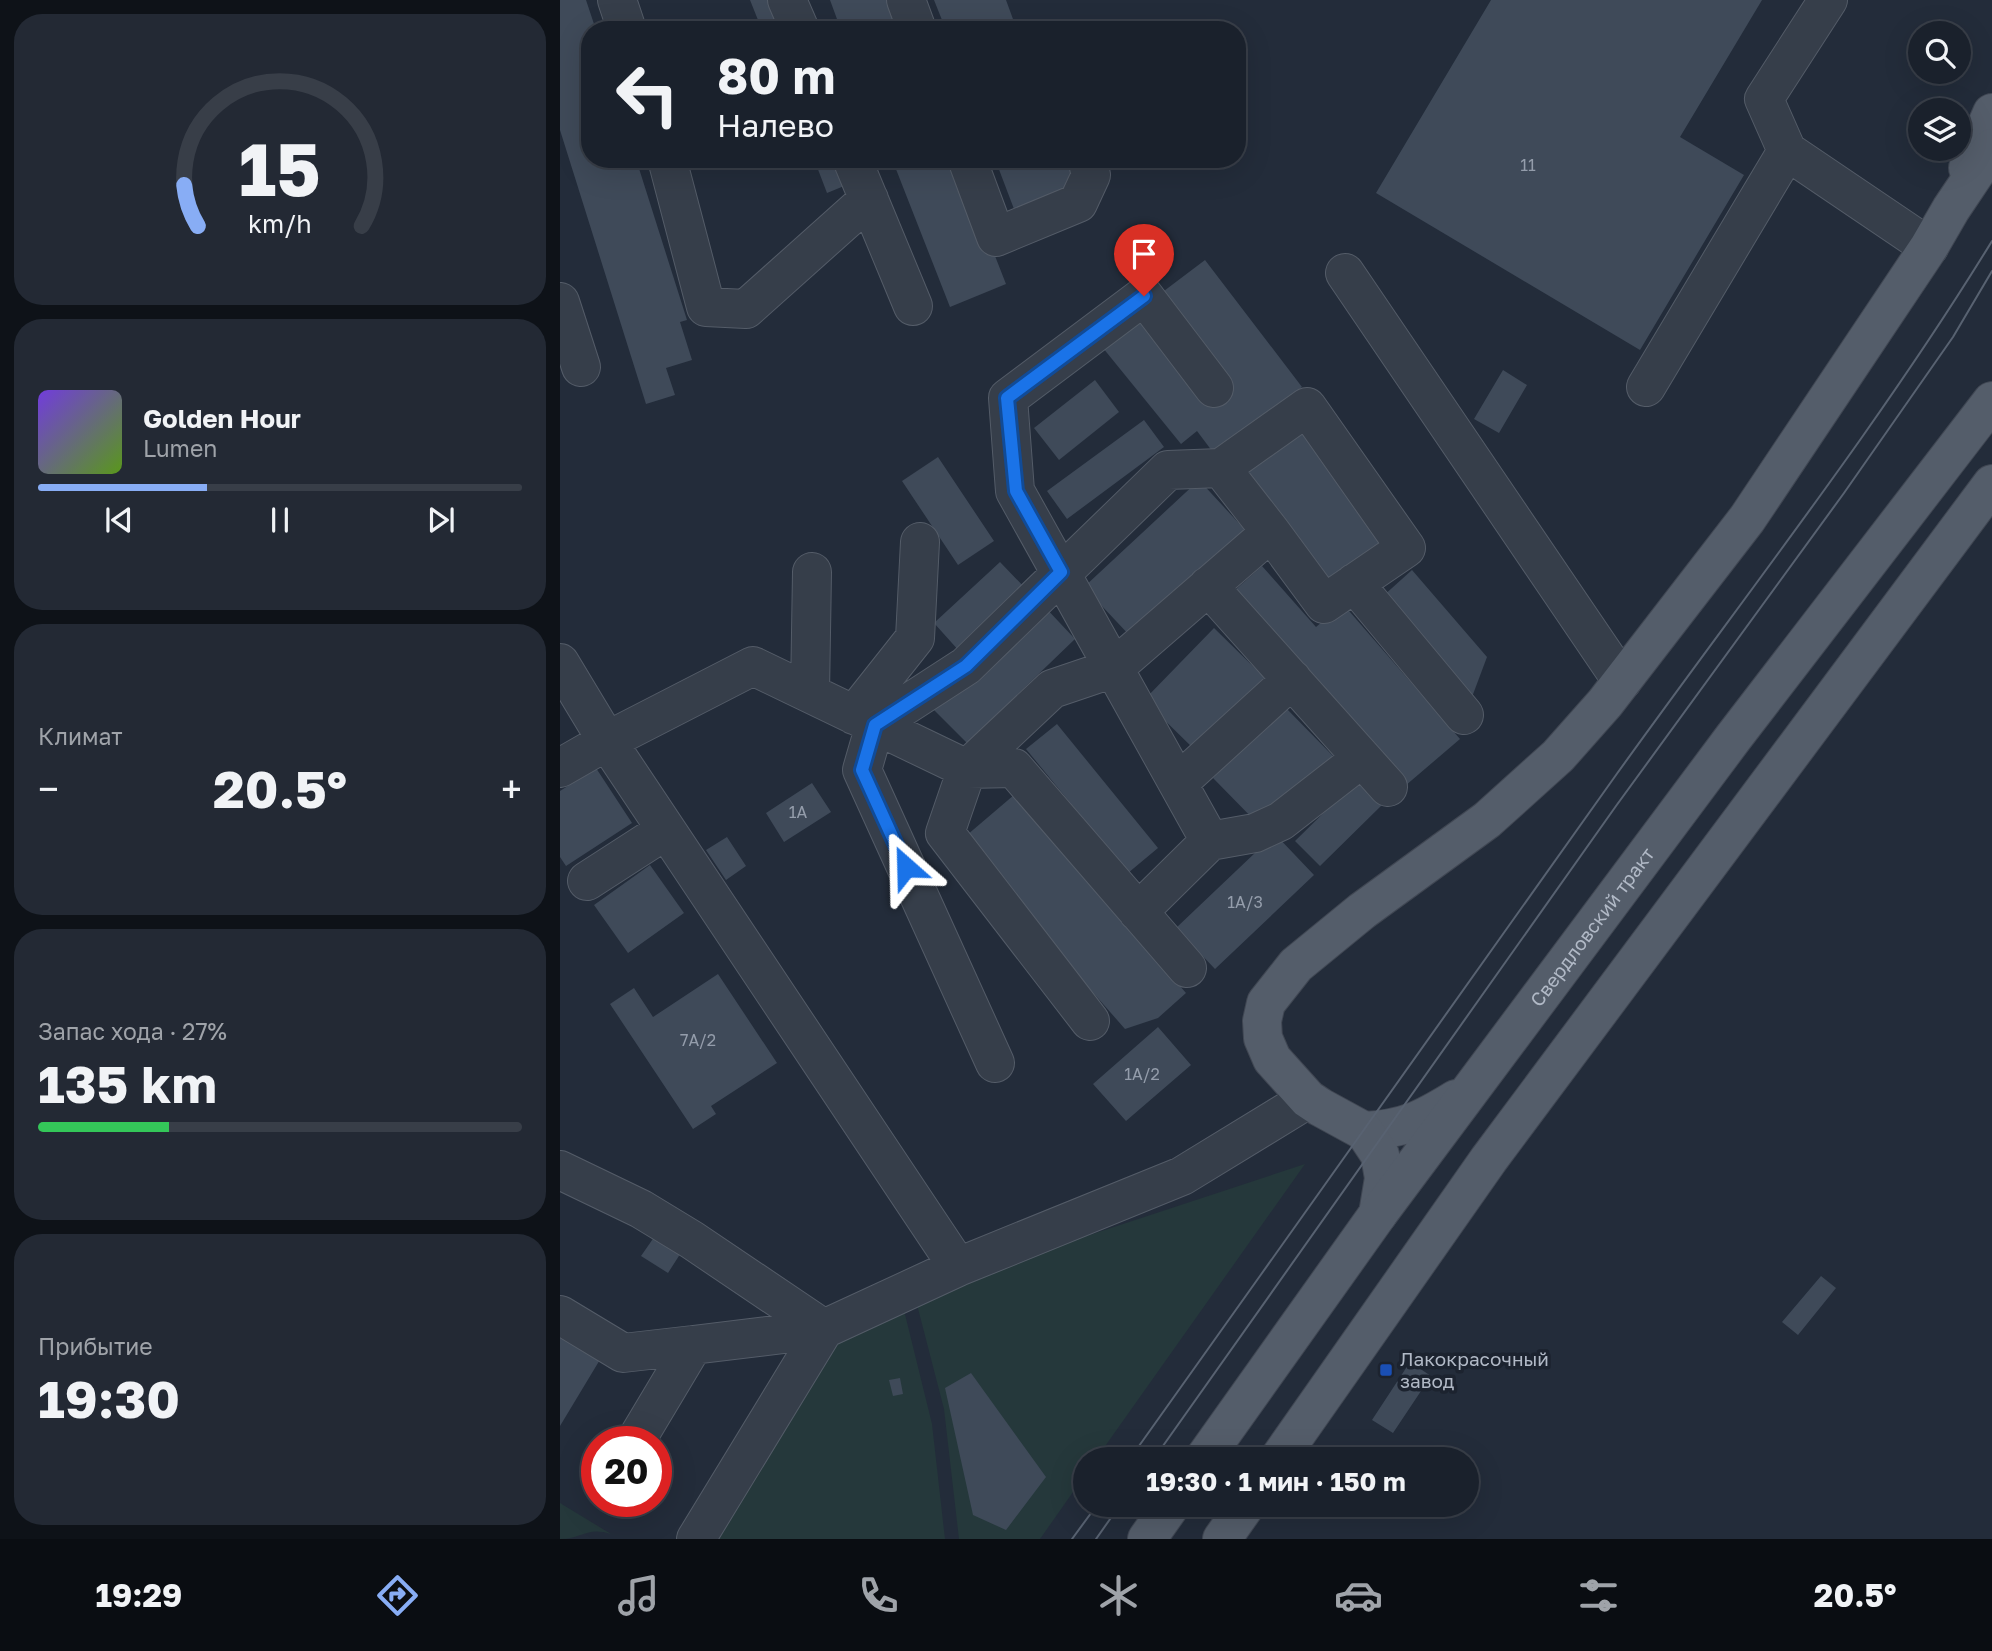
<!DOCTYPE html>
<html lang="ru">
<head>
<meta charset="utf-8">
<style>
	:root { --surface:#1a212c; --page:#232934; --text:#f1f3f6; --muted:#9fa3a9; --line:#383e48; --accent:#88adf5 }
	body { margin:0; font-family:"Golos Text",sans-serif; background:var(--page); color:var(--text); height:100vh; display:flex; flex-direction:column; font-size:26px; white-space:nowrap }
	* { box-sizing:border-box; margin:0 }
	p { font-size:23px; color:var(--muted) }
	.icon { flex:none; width:38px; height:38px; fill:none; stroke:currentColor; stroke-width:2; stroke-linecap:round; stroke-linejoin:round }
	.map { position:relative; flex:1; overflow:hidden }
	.side { display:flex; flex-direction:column; gap:14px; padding:14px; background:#0e1218; width:560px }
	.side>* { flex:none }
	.banner { position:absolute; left:21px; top:21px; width:665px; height:147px; border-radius:28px; box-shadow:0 7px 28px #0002,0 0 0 2px var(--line); background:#1a212c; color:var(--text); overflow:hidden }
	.controls { position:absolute; left:1348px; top:21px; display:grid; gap:14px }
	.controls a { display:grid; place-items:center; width:63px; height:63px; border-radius:50%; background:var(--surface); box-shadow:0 7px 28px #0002,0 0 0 2px var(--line); font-size:35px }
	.speed { position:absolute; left:21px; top:1426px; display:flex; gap:14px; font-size:35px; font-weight:700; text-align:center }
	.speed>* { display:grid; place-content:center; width:91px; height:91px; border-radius:50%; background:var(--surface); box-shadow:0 7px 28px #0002,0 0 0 2px var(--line); line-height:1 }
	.speed .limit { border:10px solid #d22; background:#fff; color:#111 }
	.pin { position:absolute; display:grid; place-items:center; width:60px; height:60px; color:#fff; margin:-72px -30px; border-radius:50% 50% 50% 0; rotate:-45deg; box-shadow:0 0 7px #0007 }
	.pin .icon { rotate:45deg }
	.me { position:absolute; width:77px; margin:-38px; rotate:335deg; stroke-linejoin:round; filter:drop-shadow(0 0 5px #0008) }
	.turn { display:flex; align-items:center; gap:24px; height:147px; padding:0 21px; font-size:32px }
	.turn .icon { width:91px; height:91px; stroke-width:2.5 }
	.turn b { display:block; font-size:49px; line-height:60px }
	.big { font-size:52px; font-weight:700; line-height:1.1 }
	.side .tile { flex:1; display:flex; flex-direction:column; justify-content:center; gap:10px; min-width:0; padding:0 24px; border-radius:28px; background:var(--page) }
	.side .dial { align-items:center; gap:0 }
	.dial svg { height:182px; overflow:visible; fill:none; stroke:var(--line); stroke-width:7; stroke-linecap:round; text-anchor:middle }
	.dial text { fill:var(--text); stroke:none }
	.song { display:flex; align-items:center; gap:21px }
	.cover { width:84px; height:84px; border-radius:10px; background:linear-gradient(135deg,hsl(260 70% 55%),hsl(90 70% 35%)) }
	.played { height:7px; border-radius:4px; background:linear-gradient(90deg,var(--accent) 35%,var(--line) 35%) }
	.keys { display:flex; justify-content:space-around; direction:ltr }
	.heat { display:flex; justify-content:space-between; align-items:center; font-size:38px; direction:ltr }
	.charge { height:10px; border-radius:5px; background:linear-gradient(90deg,#34c759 27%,var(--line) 0) }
	.trip { position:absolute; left:513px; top:1447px; width:406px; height:70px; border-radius:35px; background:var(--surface); box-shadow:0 7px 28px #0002,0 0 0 2px var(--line); font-weight:700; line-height:70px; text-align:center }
	.dock { display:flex; height:112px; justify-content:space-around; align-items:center; background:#0a0d12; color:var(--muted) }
	.dock .icon { width:49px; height:49px }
	.dock .current { color:var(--accent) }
	.dock b { font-size:32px; color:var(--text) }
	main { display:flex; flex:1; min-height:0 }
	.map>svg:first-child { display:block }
	.grass { fill:#25383b }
	.building { fill:#3f4a59 }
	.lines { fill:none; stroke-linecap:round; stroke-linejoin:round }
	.minor-casing { stroke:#545c68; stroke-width:40 }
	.major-casing { stroke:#404753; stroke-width:40 }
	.minor { stroke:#363e4a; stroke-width:38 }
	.major { stroke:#545d6a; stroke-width:38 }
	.tram { stroke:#586271; stroke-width:2 }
	.route-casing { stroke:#114b97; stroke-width:18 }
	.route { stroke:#1a73e8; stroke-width:12 }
	.transit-dot { fill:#1a4fb4; stroke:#1c232f; stroke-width:2.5 }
	.labels { text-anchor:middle; stroke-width:7; stroke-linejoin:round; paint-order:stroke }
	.number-label { font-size:16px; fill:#949dab }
	.street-label { font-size:19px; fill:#b1b9c6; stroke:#1c232f }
	.poi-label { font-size:19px; fill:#b1b9c6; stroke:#1c232f; text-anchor:start }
</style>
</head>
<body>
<main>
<section class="side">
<div class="tile dial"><svg viewBox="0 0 100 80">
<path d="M14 69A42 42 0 1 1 86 69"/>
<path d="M14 69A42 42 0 0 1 8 51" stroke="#88adf5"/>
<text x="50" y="56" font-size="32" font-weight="700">15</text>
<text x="50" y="72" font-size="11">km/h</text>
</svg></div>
<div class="tile">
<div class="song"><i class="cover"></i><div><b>Golden Hour</b><p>Lumen</p></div></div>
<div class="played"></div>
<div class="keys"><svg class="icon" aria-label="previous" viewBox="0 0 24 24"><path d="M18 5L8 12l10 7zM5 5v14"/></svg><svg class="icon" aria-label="pause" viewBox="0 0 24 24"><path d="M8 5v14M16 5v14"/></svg><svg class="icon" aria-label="next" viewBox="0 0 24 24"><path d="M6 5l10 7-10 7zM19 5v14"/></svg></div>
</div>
<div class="tile"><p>Климат</p>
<div class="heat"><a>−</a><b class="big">20.5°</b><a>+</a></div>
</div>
<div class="tile"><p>Запас хода · 27%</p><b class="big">135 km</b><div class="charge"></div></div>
<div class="tile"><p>Прибытие</p><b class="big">19:30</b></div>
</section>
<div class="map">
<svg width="1432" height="1539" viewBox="0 0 1432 1539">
	<rect width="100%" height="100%" fill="#232c3a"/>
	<path class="grass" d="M745 1164 536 1459 525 1460V1475L480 1539H399L384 1409 354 1293Z
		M341 1298 372 1424 385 1539H156L279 1333Z
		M0 1503 51 1534C28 1526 21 1539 0 1539Z"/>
	<path class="building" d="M0 0H26L36 30H30V159H76L127 320 120 322 132 360 106 368 115 395 86 404 0 130Z
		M190 0H222L235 30H202Z
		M270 0H335L346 30H281Z
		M374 0H446L457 30H386Z
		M931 0H1202L1120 137 1184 175 1080 350 816 193Z
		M254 159H279L289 184 267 193Z
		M332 159H397L446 284 390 307Z
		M435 159H506L516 186 454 209Z
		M645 260 742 387 655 455 637 431 621 444 543 348 579 318 651 407 669 393 596 297Z
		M943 370 967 385 939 433 914 419Z
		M535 380 559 412 499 460 474 428Z
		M584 420 604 447 507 519 487 491Z
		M743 432 822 546 766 585 687 470Z
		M378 457 434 541 398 565 342 481Z
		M639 480 687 532 572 638 524 587Z
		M440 562 467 590 400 652 374 623Z
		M702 566 756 627 783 604 900 739 845 786 675 590Z
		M852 570 927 657 912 697 822 597Z
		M483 605 515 639 407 743 374 710Z
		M654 628 707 680 637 752 584 700Z
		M725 707 773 756 701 827 653 778Z
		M497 724 598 848 568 873 466 749Z
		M36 768 72 823 6 866 0 857V791Z
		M797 780 822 805 760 866 735 841Z
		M252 783 271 812 224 842 206 813Z
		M454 795 626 993 598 1018 565 1029 400 841Z
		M715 834 754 875 655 969 616 928Z
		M167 837 186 866 166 880 146 850Z
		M90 865 124 913 68 953 34 905Z
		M158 974 217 1063 151 1106 156 1114 133 1129 50 1004 74 988 93 1017Z
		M598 1027 631 1065 566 1121 533 1084Z
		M97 1233 124 1248 108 1273 81 1256Z
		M1261 1276 1276 1288 1238 1335 1222 1322Z
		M0 1330 44 1353 0 1426Z
		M850 1362 871 1376 833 1433 812 1420Z
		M411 1373 486 1477 446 1530 413 1515 385 1388Z
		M340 1378 343 1394 333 1396 329 1380Z"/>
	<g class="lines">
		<g class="minor-casing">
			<path id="minor" d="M57 0 67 30
				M227 0 240 30
				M346 0 357 30
				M1268 0 1204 99 1227 151 1369 247
				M107 159 146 307 186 309 309 199
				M292 159 353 306
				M407 159 436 237 518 203 531 175 527 159
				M785 273 1062 681
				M0 302 21 367
				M1086 387 1227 151
				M661 468 711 532
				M794 583 904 715
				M648 586 828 787
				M0 663 47 741 398 1267
				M250 693 252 572
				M294 715 355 638 360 542
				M0 768 47 741 193 666 407 769 454 768 627 968
				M618 783 732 679
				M650 841 695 833 721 821 802 758
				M27 881 106 830
				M578 912 650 841 455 491 448 398 584 296 654 388
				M435 1063 302 770 315 725 406 666 608 470 661 468 747 407 846 548 764 604 711 532 554 668 492 689 407 769 385 833 530 1021
				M0 1170 81 1209 132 1240 264 1329 133 1345 75 1442
				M0 1315 63 1353 133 1345
				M136 1539 264 1329 398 1267 622 1176 748 1099"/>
		</g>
		<g class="major-casing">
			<g id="major">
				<path d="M1408 168 1432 113"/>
				<path d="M804 1131C844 1129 862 1120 896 1099"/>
				<path d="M818 1214 824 1178 820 1155 804 1131 760 1107 748 1099 712 1059 703 1038 702 1021 706 1003 736 965 802 911 927 820 998 756 1045 703 1187 519 1369 247 1391 209 1432 148"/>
				<path id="s1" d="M643 1460 818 1214 1173 738 1432 401"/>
				<path d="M718 1460 929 1159 1432 484"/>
				<path d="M587 1539 611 1505"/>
				<path d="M662 1539 686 1505"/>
			</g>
		</g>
		<use href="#minor" class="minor"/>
		<use href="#major" class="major"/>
		<path class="tram" d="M569 1460C732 1232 893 1002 1056 775 1183 598 1318 427 1432 241
			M593 1460 1056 806 1284 493 1393 337 1432 271
			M512 1539 537 1505
			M536 1539 560 1505"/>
	</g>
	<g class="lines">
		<g class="route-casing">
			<path id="route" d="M346 867 302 770 315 725 406 666 501 572 456 491 447 398 584 296"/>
		</g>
		<use href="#route" class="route"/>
	</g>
	<rect class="transit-dot" x="819" y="1363" width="14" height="14" rx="3.5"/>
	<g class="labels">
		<g class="number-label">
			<text x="968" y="171">11</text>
			<text x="238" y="818">1А</text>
			<text x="685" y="908">1А/3</text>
			<text x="138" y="1046">7А/2</text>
			<text x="582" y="1080">1А/2</text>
		</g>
		<g class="street-label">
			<text dy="7" stroke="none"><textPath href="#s1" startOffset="660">Свердловский тракт</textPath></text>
		</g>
		<g class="poi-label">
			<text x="840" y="1366">Лакокрасочный<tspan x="840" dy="22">завод</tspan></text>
		</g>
	</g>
</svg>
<div class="controls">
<a><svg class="icon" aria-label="search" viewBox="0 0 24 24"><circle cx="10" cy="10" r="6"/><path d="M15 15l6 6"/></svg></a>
<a><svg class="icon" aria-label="layers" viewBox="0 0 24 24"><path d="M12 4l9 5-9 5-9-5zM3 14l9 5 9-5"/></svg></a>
</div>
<div class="speed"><div class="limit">20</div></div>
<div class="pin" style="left:584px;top:296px;background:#d93025"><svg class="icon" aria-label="arrive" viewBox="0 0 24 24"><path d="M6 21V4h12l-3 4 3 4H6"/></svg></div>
<svg class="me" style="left:346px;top:867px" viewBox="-20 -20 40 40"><path d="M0-17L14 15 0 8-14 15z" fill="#1a73e8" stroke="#fff" stroke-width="4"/></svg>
<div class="trip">19:30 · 1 мин · 150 m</div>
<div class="banner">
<div class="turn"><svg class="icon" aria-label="left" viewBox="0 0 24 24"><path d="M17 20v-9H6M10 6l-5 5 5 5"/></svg><div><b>80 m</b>Налево</div></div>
</div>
</div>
</main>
<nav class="dock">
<b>19:29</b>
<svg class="icon current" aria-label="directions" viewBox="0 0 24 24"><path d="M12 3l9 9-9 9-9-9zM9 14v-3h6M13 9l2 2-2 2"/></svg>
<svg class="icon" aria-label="music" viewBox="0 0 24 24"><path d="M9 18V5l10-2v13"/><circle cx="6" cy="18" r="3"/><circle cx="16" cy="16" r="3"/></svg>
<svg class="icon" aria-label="phone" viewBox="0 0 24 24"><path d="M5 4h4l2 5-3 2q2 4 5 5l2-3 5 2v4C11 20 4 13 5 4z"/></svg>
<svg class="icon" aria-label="climate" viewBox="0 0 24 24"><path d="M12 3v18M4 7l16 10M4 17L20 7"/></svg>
<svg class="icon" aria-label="car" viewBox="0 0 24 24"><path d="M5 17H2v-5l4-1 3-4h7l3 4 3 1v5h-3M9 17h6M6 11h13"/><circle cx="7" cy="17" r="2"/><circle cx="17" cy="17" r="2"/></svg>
<svg class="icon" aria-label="filters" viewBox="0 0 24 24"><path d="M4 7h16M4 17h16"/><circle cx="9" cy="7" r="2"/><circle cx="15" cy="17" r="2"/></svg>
<b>20.5°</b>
</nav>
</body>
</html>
